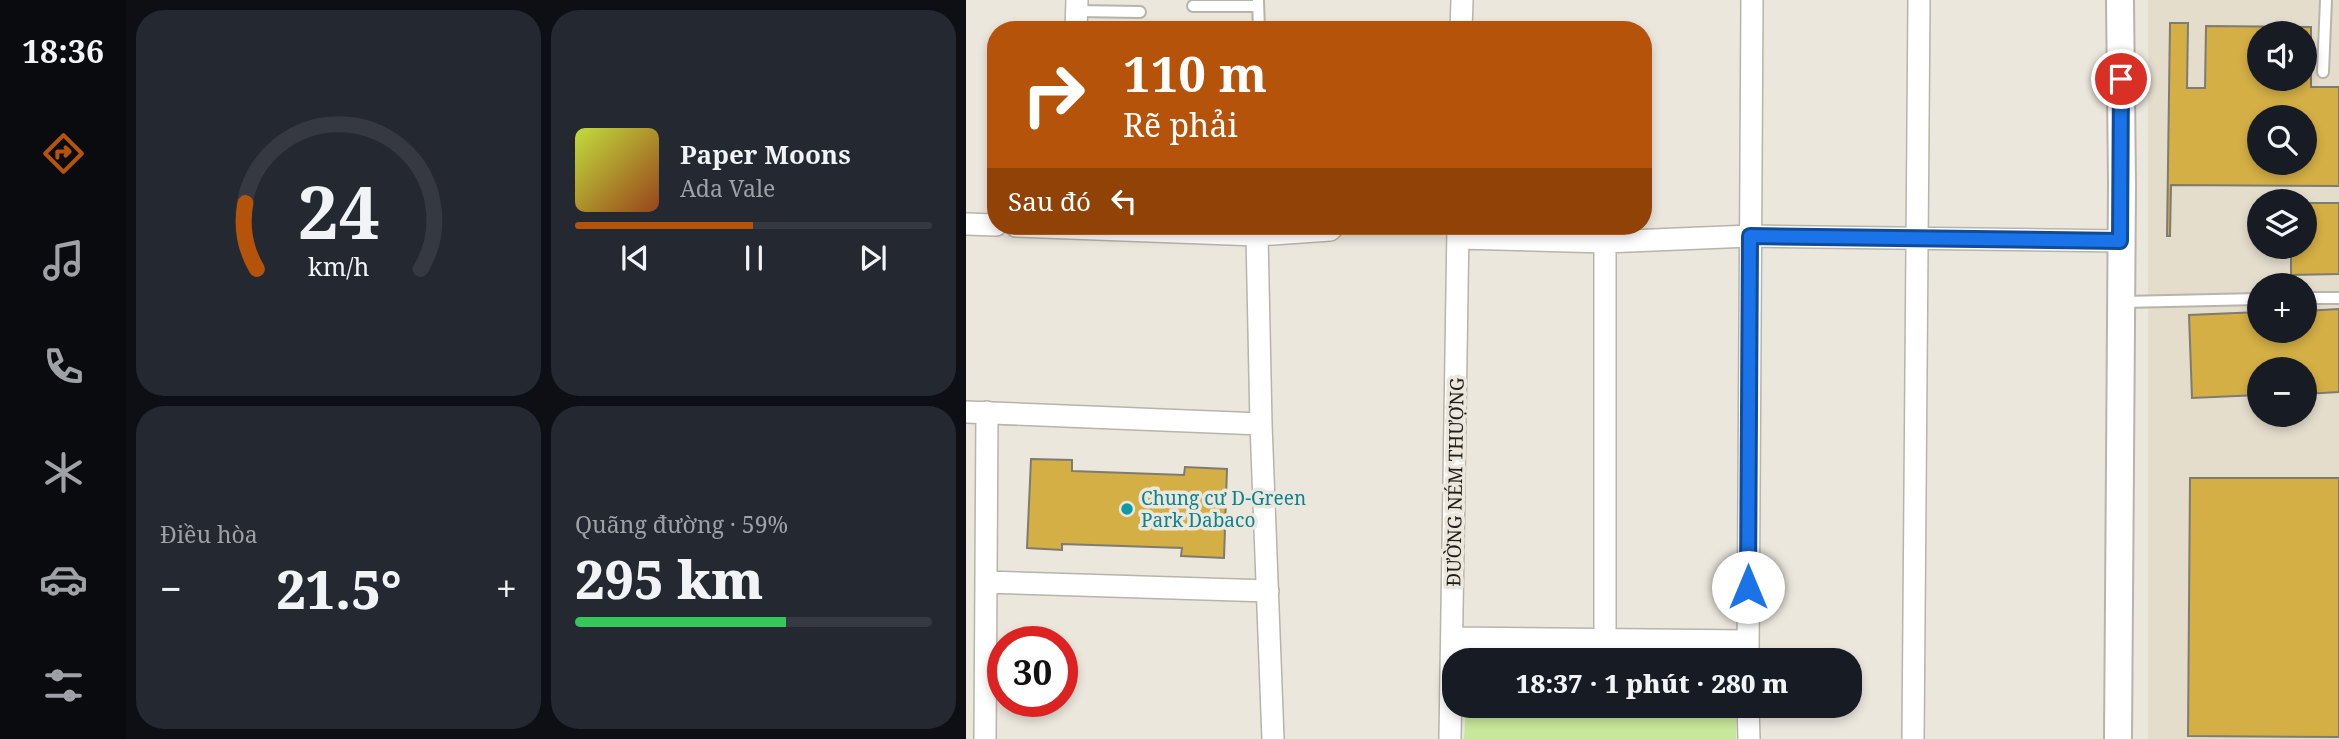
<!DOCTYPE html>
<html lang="vi">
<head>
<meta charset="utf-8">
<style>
	:root { --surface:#171b24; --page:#242831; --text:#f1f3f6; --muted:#9ea1a6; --line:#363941; --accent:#b45309 }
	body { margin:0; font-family:"Noto Serif",serif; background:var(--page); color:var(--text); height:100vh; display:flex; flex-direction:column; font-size:26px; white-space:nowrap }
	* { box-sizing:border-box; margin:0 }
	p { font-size:23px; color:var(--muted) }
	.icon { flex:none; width:38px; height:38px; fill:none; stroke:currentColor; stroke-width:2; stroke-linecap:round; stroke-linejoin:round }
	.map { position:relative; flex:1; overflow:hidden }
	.side { display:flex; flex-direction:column; gap:10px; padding:10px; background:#0d0f14; width:840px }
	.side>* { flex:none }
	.hud { position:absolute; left:21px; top:21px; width:665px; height:214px; border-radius:28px; box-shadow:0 4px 10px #0003; background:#b45309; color:#fff; overflow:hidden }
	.controls { position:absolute; left:1281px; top:21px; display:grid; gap:14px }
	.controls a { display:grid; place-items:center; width:70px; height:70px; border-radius:50%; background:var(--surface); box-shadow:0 4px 10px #0003; font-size:35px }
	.speed { position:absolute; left:21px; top:626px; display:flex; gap:14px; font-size:35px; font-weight:700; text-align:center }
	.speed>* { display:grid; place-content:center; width:91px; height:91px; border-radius:50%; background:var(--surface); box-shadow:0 4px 10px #0003; line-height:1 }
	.speed .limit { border:10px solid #d22; background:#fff; color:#111 }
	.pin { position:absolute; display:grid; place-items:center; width:60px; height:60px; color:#fff; margin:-30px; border:4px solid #fff; border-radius:50%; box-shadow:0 2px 7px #0007 }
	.me { position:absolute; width:77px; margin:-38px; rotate:0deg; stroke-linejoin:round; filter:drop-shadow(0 0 5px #0008) }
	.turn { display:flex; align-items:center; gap:24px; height:147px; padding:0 21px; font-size:32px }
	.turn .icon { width:91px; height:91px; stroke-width:2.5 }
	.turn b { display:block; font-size:49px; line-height:60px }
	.then { display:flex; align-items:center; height:66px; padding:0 21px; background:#0003; gap:14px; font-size:26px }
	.big { font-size:52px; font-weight:800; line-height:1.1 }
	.side .card { flex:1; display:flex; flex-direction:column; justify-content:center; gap:10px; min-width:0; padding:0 24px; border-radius:28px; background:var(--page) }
	.side .dial { align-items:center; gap:0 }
	.dial svg { height:182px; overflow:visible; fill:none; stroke:var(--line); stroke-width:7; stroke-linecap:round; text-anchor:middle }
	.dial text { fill:var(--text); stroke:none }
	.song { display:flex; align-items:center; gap:21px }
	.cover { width:84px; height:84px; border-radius:10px; background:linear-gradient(135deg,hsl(70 70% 55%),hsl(20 70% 35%)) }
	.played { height:7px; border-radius:4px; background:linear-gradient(90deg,var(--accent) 50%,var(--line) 50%) }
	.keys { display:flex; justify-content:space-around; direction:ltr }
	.heat { display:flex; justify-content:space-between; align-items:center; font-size:38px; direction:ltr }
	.charge { height:10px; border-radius:5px; background:linear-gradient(90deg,#34c759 59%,var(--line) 0) }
	.side .tiles { flex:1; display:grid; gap:10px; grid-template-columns:repeat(2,1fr) }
	.trip { position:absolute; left:476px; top:648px; width:420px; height:70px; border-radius:28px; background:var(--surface); box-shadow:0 4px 10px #0003; font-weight:800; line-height:70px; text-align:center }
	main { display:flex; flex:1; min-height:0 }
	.dock { display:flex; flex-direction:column; width:126px; justify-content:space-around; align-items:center; background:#090b0e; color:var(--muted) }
	.dock .icon { width:49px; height:49px }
	.dock .on { color:var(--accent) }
	.dock b { font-size:32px; color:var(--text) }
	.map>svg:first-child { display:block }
	.built { fill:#e4ddcc; fill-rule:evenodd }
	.green { fill:#c9e79b }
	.building { fill:#d4af45; stroke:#7e7b72; stroke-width:2; fill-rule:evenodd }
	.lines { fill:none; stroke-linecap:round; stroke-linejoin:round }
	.service-casing { stroke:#b7b4aa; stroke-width:14 }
	.minor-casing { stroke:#b7b4aa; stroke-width:24 }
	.tertiary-casing { stroke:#b7b4aa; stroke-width:30 }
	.service { stroke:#fff; stroke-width:10 }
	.minor { stroke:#fff; stroke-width:21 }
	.tertiary { stroke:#fff; stroke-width:26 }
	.route-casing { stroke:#114b97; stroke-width:18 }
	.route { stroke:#1a73e8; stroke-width:12 }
	.culture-dot { fill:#0f9aa8; stroke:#ebe7dd; stroke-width:2.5 }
	.labels { text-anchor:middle; stroke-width:7; stroke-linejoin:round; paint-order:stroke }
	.street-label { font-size:19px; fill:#1f1d1a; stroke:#ebe7dd }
	.culture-label { font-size:19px; fill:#0d838f; stroke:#ebe7dd; text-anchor:start }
</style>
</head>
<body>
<main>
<nav class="dock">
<b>18:36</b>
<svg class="icon on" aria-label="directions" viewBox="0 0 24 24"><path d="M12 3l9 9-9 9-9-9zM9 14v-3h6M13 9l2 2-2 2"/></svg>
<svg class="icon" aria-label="music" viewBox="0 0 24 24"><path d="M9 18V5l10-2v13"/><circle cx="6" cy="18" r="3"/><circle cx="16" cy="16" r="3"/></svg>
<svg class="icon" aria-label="phone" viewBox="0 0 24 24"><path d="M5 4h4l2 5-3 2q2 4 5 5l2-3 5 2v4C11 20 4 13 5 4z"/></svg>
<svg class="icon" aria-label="climate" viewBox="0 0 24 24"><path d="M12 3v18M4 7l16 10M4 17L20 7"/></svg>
<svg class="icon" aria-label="car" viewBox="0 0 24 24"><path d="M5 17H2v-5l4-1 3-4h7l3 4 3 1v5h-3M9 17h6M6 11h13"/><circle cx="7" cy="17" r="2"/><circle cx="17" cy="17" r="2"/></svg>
<svg class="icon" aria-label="filters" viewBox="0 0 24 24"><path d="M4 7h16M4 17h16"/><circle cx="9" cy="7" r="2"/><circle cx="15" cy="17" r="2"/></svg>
</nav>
<section class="side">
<div class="tiles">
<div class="card dial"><svg viewBox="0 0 100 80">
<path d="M14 69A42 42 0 1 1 86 69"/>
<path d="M14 69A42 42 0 0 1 9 40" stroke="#b45309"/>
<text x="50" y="56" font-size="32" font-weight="700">24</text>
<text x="50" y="72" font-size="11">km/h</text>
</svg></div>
<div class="card">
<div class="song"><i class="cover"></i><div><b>Paper Moons</b><p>Ada Vale</p></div></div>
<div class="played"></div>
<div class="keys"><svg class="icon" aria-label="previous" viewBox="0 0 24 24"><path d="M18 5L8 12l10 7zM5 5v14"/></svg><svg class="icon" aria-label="pause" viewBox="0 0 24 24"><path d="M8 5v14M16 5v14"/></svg><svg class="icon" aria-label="next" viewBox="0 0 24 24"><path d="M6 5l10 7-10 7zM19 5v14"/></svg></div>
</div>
<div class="card"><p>Điều hòa</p>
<div class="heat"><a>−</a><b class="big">21.5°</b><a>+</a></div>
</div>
<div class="card"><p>Quãng đường · 59%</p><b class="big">295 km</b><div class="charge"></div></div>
</div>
</section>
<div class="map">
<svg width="1373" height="739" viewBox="0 0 1373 739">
	<rect width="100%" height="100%" fill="#ebe7dd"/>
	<path class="built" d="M1182 0H1373V739H1182ZM1293 33H1339V79H1293ZM1293 117H1339V163H1293ZM1293 201H1339V247H1293ZM1293 285H1339V331H1293ZM1293 369H1339V415H1293Z"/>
	<path class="green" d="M513 645 749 650 767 660H502V656Z
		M500 705H770V739H498Z"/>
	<path class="building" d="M1204 23H1222L1221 88H1239L1240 26 1345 27V87H1373V186L1205 185 1204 236H1201ZM1293 33H1339V79H1293ZM1293 117H1339V163H1293Z
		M1339 203H1373V274L1325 275V247H1339Z
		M1373 309V392L1339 394V369H1293V395L1226 398 1223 315 1293 312V331H1339V311Z
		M65 459 106 460V471L218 475 219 467 261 469 258 558 215 556 216 548 96 544V550L61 548Z
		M1224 478H1373V737L1222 736Z"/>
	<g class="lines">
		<g class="service-casing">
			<path id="service" d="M292 1 293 30
				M227 6H292
				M111 11 174 12
				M1357 72 1360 0
				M1339 298H1373
				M1157 302 1293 299"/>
		</g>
		<g class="minor-casing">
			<path id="minor" d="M110 30 111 0
				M495 30 496 0
				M0 224 30 225
				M50 226 291 235 364 230 368 226
				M291 235 295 424 307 739
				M493 238 639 242 784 236 1154 241
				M0 412 295 424
				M20 582 302 591
				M486 638 782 641
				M639 638V242
				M782 660 786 0
				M782 705 783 739
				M19 739 21 412
				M484 739 492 226
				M947 739 953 0"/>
		</g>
		<g class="tertiary-casing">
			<path id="tertiary" d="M1152 739 1156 184 1154 0"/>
		</g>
		<use href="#service" class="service"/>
		<use href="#minor" class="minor"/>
		<use href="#tertiary" class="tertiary"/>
	</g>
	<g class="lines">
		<g class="route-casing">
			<path id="route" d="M782 587 784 236 1154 241 1155 79"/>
		</g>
		<use href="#route" class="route"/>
	</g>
	<circle class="culture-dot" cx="161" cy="509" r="7"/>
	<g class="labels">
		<g class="street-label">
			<text transform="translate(489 482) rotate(-89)" y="7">ĐƯỜNG NÉM THƯỢNG</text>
		</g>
		<g class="culture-label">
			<text x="175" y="505">Chung cư D-Green<tspan x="175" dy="22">Park Dabaco</tspan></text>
		</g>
	</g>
</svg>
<div class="controls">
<a><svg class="icon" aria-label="sound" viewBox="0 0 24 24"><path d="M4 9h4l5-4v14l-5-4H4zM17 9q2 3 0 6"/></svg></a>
<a><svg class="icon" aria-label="search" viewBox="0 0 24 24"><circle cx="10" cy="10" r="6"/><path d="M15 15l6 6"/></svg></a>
<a><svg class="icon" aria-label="layers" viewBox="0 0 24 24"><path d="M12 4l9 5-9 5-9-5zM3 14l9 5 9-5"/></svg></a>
<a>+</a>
<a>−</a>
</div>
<div class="speed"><div class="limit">30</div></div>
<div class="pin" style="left:1155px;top:79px;background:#d93025"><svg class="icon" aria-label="arrive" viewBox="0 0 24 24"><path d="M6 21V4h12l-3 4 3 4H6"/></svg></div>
<svg class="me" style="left:782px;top:587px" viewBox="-20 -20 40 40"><circle r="19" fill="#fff"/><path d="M0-13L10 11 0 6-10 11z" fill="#1a73e8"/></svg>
<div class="trip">18:37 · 1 phút · 280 m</div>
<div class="hud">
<div class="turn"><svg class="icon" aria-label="right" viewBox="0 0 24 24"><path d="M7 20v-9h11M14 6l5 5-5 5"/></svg><div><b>110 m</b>Rẽ phải</div></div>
<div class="then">Sau đó<svg class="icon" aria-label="left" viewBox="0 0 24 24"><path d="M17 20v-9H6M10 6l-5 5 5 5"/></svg></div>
</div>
</div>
</main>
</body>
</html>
